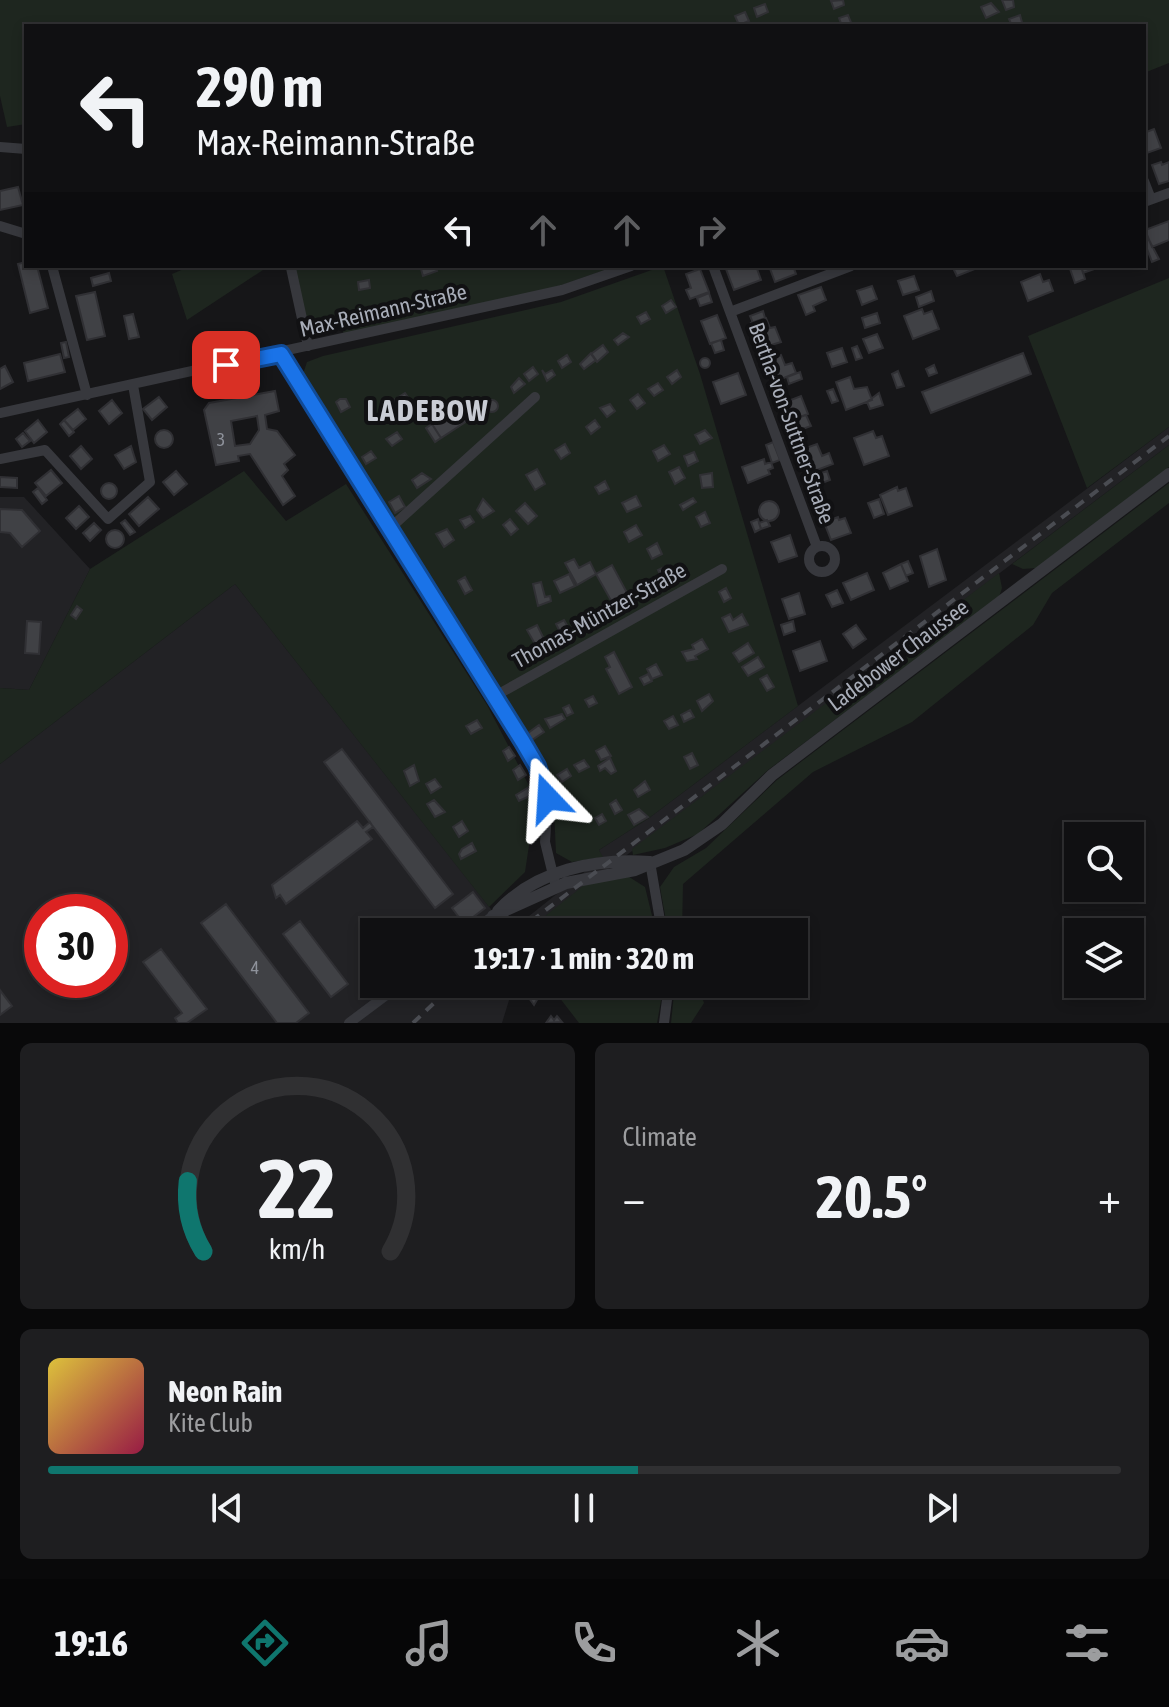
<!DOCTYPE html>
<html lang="en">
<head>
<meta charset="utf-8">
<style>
	:root { --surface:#101012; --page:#1e1e20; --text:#f1f3f6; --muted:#9c9d9f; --line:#303032; --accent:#0f766e }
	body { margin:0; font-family:"Asap Condensed",sans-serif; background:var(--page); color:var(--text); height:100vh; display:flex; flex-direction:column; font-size:30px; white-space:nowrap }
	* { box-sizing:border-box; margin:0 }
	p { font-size:26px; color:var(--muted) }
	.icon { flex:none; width:44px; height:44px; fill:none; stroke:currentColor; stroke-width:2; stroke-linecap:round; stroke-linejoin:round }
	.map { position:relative; height:1023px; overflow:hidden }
	.drawer { display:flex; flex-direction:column; gap:20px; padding:20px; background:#09090a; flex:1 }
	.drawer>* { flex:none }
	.top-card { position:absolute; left:24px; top:24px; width:1122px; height:244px; border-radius:0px; box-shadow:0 4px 12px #0003,0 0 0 2px var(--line); background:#101012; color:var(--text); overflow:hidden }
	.fabs { position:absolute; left:1064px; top:822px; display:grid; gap:16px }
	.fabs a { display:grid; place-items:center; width:80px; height:80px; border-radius:0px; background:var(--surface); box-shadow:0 4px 12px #0003,0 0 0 2px var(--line); font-size:40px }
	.speed { position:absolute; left:24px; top:894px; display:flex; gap:16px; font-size:40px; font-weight:700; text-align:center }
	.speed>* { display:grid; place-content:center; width:104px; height:104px; border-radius:50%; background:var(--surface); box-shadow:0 4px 12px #0003,0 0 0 2px var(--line); line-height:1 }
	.speed .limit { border:12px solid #d22; background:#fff; color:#111 }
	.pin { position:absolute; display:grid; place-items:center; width:68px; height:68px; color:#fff; margin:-34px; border-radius:16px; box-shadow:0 4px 12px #0006 }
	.me { position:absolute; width:88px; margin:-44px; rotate:340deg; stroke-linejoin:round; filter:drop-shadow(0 0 6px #0008) }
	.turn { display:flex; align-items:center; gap:28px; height:168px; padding:0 40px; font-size:36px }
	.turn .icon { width:104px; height:104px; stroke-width:2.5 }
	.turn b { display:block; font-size:56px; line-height:68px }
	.lanes { display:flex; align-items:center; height:76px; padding:0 40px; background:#0003; justify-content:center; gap:40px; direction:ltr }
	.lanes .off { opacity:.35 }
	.big { font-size:60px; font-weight:700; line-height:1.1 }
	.drawer .card { flex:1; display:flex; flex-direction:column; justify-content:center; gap:12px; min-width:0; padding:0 28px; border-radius:12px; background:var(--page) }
	.drawer .dial { align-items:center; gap:0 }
	.dial svg { height:208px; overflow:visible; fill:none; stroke:var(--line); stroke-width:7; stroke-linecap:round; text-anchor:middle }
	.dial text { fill:var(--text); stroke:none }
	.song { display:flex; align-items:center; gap:24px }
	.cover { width:96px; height:96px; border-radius:12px; background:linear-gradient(135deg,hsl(50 70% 55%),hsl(340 70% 35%)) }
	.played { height:8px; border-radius:4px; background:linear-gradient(90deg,var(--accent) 55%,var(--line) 55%) }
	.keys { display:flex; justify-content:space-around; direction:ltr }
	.heat { display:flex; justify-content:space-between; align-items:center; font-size:44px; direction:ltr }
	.drawer .tiles { flex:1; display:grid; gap:20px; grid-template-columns:1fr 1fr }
	.card:last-child { grid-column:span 2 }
	.trip { position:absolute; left:360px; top:918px; width:448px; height:80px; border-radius:0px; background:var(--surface); box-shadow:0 4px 12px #0003,0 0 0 2px var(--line); font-weight:700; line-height:80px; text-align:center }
	.menu { display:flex; height:128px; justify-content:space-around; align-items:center; background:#060607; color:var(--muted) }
	.menu .icon { width:56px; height:56px }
	.menu .current { color:var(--accent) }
	.menu b { font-size:36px; color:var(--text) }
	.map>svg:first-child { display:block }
	.built { fill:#222225; fill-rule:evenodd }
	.green { fill:#1e261f }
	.building { fill:#404145; stroke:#303034; stroke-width:2; fill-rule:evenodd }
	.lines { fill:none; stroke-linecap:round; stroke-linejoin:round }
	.minor { stroke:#37383d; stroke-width:10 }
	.tertiary { stroke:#37383d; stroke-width:12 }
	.rail { stroke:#4a4c52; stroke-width:4; stroke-dasharray:10 8; stroke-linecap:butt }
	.route-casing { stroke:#114b97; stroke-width:20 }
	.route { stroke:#1a73e8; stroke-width:14 }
	.labels { text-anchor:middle; stroke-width:8; stroke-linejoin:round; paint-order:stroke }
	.number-label { font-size:18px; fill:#8e929b }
	.street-label { font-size:22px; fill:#a8adb8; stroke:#111113 }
	.district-label { font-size:30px; font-weight:bold; letter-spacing:2px; fill:#c9ccd4; stroke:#111113 }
</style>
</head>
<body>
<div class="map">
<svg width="1169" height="1023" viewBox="0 0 1169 1023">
	<rect width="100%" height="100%" fill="#161618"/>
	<path class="built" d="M1169 427V445L525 932H374V984H514L502 1023H0V764L235 584 509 932 602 858 599 850 649 818ZM42 912H110V980H42Z
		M0 497H24L90 569 29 690 0 688Z"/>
	<path class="green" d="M0 0H1169V63L1144 73V26H26V124L7 127 0 96Z
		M191 266H269L187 320 172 274Z
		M294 266H616L545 291 344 336 340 319 308 327Z
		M663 266 700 374 798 706 649 818 599 850 603 857 572 862 556 853 553 789 547 772 501 692 302 377 307 362 323 356 561 302Z
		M1169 278V427L1087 488 1028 336Z
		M1169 445V467L1036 568 1023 569 1012 564Z
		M244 471 286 521 346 484 487 705 536 799 525 872 489 907 235 584 0 764V688L29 690 90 569Z
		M1169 483V503L1052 593 1033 625 912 722 813 772 683 884 682 932H668L660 887 674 867 706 848 777 780Z
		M999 573 1002 588 999 597 768 770 698 834 665 848 633 855 632 849Z
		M626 875 645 887 656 932H525L588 882Z
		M549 984H664L657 1023H579Z
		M675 984H697L704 1003 691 1023H671Z"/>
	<path class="building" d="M843 0 844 5 834 9 831 1Z
		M1002 0H1013L1014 7 1006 10Z
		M991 3 999 12 986 18 981 7Z
		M765 4 768 12 757 17 754 8Z
		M745 12 749 21 739 25 735 16Z
		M848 15 852 25 842 26 839 18Z
		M1020 15 1023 26H1012L1009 19Z
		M1154 129 1161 148 1147 153 1144 133Z
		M1161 162 1162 165 1169 162V181L1159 184 1152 165Z
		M18 187 23 205 0 210V191Z
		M1169 221V240L1152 247 1145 230Z
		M1149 240 1159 259 1152 262 1144 241Z
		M26 262V266H37L48 308 30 313 18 264Z
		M435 266 437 271 423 276 421 269Z
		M734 266H756L761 280 734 290 726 269Z
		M769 266H793L796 274 775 282Z
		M952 266H974L975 269 957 276Z
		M1069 266H1081L1085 279 1075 283Z
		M1081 266H1100V267L1083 273Z
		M700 269 709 292 690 299 686 290 691 288 686 274Z
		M109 273 111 281 93 286 91 278Z
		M1040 274 1043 282 1049 280 1053 291 1028 301 1021 282Z
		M914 276 919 290 903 295 898 281Z
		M369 280 370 288 359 290 358 282Z
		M872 286 877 299 862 305 857 291Z
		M821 287 826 300 813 306 815 311 806 315 798 295Z
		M931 291 934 301 919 307 916 297Z
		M95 292 105 336 87 340 76 296Z
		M709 293 712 302 700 306 697 298Z
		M671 300 676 307 666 313 662 306Z
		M922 309 924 314 932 311 939 329 913 339 904 316Z
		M763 311 765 318 753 323 750 316Z
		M646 312 650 319 641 324 637 317Z
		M877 313 880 323 865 328 862 318Z
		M133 314 139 337 129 339 124 316Z
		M717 315 726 338 710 344 701 321Z
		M766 318 770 328 775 327 781 342 765 347 764 340 758 343 751 323Z
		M623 333 629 337 618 345 614 340Z
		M877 334 883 348 869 353 863 339Z
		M721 340 724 350 715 353 711 343Z
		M66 342 69 357 64 358 61 343Z
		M603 345 608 352 597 362 591 354Z
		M857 346 862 358 856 360 852 348Z
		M842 348 847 362 832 367 827 353Z
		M591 353 596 360 584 369 580 364Z
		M1023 353 1031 374 931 413 922 392Z
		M60 354 65 372 28 381 24 363Z
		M567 355 571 362 562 368 558 361Z
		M781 355 785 365 792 363 796 373 774 382 766 361Z
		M700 363a5 5 0 1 1 10 0a5 5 0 1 1-10 0Z
		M934 365 937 373 929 376 926 369Z
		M5 366 13 382 0 389V369Z
		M533 367 538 374 529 381 524 374Z
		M542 370 545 374 552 370 555 375 547 381Z
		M677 370 681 377 672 384 667 377Z
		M898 371 904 386 897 388 892 374Z
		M800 372 802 379 789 384 787 377Z
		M738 373 746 395 721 404 713 382Z
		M850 377 854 389 867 387 872 400 846 410 836 382Z
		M519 378 525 384 514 393 511 387Z
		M658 383 663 390 654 396 648 389Z
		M833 389 838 401 832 403 827 391Z
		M275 391 279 411 265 415 267 429 277 431 295 455 284 464 288 470 282 476 295 496 283 505 250 454 238 456 239 461 216 465 204 410 209 403ZM257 416 259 430 250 444 235 446 231 421Z
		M405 393 410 400 394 410 389 403Z
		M879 393 883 405 870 409 867 402Z
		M638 394 645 403 637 409 630 400Z
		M801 396 808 414 789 421 783 403Z
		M159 397 167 407 152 420 143 409Z
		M340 399H346L350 407 341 412 336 402Z
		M112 400 122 413 109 424 99 411Z
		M486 406a6 6 0 1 1 12 0a6 6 0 1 1-12 0Z
		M610 404 615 411 607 417 600 408Z
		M451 406 454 410 458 407 467 421 441 438 432 424 444 416 441 412Z
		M78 409 86 419 73 430 64 420Z
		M806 415 811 426 795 432 791 420Z
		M38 420 47 432 34 443 25 431Z
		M64 420 74 432 69 436 60 424Z
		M595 420 600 427 591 434 586 427Z
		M432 424 441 438 435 442 426 428Z
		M705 430 712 438 700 444 695 435Z
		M155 439a9 9 0 1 1 18 0a9 9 0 1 1-18 0Z
		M873 431 876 438 882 436 889 456 864 465 854 438Z
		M397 432 402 439 392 446 386 439Z
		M23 433 30 441 22 447 16 439Z
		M773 442 780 460 772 463 766 445Z
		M565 444 570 453 561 459 555 450Z
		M817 444 822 456 829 453 833 464 809 473 800 450Z
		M664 445 670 454 658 461 653 451Z
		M81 446 92 459 81 469 70 456Z
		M131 446 136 462 124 469 115 455Z
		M371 451 376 458 366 464 362 457Z
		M694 452 698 461 688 466 684 456Z
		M764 459 765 464 771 462 773 468 768 470 770 474 748 483 742 467Z
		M679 467 685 478 675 484 669 472Z
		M537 469 545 484 535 490 526 475Z
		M51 470 62 483 46 496 35 483Z
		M176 471 187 484 174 495 163 482Z
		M827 471 830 480 817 485 813 476Z
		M422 473 431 479 417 488 412 480Z
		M712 473 713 487 702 488 700 475Z
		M0 477 17 478V488L0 487Z
		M605 481 609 489 599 494 595 487Z
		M101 491a8 8 0 1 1 16 0a8 8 0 1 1-16 0Z
		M897 487 898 491 906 488 912 506 888 515 880 495Z
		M38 488 47 500 42 504 33 492Z
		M399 496 405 507 395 513 389 502Z
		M636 496 641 506 627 512 622 503Z
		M148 497 159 509 139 526 129 514Z
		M693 498 696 502 683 510 680 505Z
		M483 499 494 511 483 518 477 510Z
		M879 499 884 514 874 518 868 503Z
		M759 511a10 10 0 1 1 20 0a10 10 0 1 1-20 0Z
		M525 503 537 516 528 524 516 511Z
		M79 506 89 517 76 529 66 518Z
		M0 509 22 510 40 531 22 547 10 533 0 532Z
		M705 512 710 523 701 527 696 517Z
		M470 516 474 522 465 528 460 520Z
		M838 517 839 520 845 518 851 533 831 540 824 522Z
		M510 519 518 529 511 535 503 525Z
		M758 519 761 529 755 532 751 522Z
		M125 520 135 532 130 535 121 523Z
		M767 520 770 526 761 529 759 523Z
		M94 523 101 530 90 541 83 533Z
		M636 525 642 535 629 542 624 532Z
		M447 529 454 540 444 547 436 534Z
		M106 539a9 9 0 1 1 18 0a9 9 0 1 1-18 0Z
		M790 535 797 556 779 562 771 542Z
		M657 543 662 554 652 559 647 549Z
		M937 549 946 580 929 587 920 556Z
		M574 559 579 568 590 562 596 574 577 585 565 563Z
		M908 561 913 573 906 576 901 564Z
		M901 564 908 581 890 589 883 573Z
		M612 565 633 604 617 612 615 608H608L613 604 596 574Z
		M669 565 675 576 663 581 658 570Z
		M867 573 874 590 851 600 843 583Z
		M569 574 575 586 560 593 554 581Z
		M465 577 472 590 465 594 458 581Z
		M541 582 545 597 550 596 551 601 538 606 533 584Z
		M726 588 731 598 724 602 719 592Z
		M837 590 843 603 832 607 826 595Z
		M799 593 805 614 789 619 782 599Z
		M77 606 82 610 76 619 71 615Z
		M730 614 733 620 742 614 748 625 729 632 722 618Z
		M564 620 568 627 560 632 556 624Z
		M27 621 41 622 39 654 25 653Z
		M793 621 795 631 784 635 781 625Z
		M537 625 544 639 535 644 527 630Z
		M856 625 866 639 853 648 843 634Z
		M702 639 708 649 695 656 697 659 687 661 682 652 694 649 692 645Z
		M820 641 827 661 800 671 793 651Z
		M748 643 754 653 739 662 733 653Z
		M614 652 632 687 619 694 606 669 610 667 605 657Z
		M758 657 764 667 748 676 742 667Z
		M656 664 662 675 652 679 647 669Z
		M648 674 652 681 644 685 640 678Z
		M767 675 774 687 767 691 760 679Z
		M709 694 713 701 702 711 697 701Z
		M593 696 597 703 589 707 585 700Z
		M569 705 573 713 567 716 563 708Z
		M690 710 694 717 684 722 681 715Z
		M562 714 565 719 550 728 545 719Z
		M673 716 678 725 669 729 664 721Z
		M477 720 482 728 471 734 466 726Z
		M539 725 544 732 532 740 528 733Z
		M605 746 611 756 601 760 596 751Z
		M509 747 515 756 508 761 503 751Z
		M342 749 453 894 435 908 324 762Z
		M692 753 698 765 690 769 684 757Z
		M610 758 616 771 611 774 605 768 600 771 598 766Z
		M584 760 589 767 579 772 574 765Z
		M414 765 419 781 410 786 404 771Z
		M520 765 526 775 518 780 513 770Z
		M567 769 571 776 562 782 557 775Z
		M435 779 441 787 431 793 426 784Z
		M645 781 650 790 638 797 634 790Z
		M529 787 532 795 519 801 516 795Z
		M434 800 445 812 435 817 427 804Z
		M616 800 622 810 615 814 610 804Z
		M639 809 648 817 634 825 628 815Z
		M602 814 606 821 599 825 595 818Z
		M357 821 363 828 370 822 373 827 366 832 372 839 286 904 280 895 276 898 272 885Z
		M462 821 468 831 459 837 453 827Z
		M472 843 476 851 461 859 459 854 462 849Z
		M473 892 485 908 464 924 452 908Z
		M226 904 309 1013 296 1023H277L201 923Z
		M300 921 348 984 331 997 283 934Z
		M161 949 207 1009 187 1023H178L175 1018 182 1013 143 962Z
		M467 984H486L470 996 463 987Z
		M530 987 538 998 534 1005 524 991Z
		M0 990 12 1006 0 1015Z
		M551 1016 554 1020 557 1016 562 1022 546 1023Z"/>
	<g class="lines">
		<path class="minor" d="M0 147 26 149
			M1144 181 1151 199
			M1144 202 1169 193
			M0 226 26 234
			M52 266 87 395
			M713 266 817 547
			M291 268 308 346
			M730 312 851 266
			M281 354 537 766 548 798 545 842 556 887
			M0 413 562 290 631 266
			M0 459 45 450 108 519 150 482 133 385
			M388 530 535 397
			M809 559a13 13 0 1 1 26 0a13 13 0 1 1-26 0Z
			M495 696 722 569
			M650 862 662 932
			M471 932 493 916
			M349 1023 401 984
			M664 1023 669 984"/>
		<path class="tertiary" d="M498 911C536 870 596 858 650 862
			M493 916 566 883 635 870 684 850 722 824 772 775 1169 474"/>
		<path class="rail" d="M517 932 1169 436
			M413 1023 454 984"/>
	</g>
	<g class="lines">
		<g class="route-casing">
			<path id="route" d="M226 365 281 354 523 742 537 766 548 798"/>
		</g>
		<use href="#route" class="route"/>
	</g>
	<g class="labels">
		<g class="number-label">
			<text x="221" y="446">3</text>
			<text x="255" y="974">4</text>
		</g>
		<g class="street-label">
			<text transform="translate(383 310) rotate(-13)" y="8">Max-Reimann-Straße</text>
			<text transform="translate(792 423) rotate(70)" y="8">Bertha-von-Suttner-Straße</text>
			<text transform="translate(599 615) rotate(-29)" y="8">Thomas-Müntzer-Straße</text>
			<text transform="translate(898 655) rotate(-37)" y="8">Ladebower Chaussee</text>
		</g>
		<g class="district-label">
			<text x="428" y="421">LADEBOW</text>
		</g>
	</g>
</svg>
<div class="fabs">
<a><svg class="icon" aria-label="search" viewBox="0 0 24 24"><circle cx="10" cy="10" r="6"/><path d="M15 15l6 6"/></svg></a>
<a><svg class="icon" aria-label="layers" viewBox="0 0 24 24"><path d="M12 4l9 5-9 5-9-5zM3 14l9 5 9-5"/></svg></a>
</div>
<div class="speed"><div class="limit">30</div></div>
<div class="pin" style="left:226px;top:365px;background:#d93025"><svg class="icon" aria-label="arrive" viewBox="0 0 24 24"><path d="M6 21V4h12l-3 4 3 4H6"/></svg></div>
<svg class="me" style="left:548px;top:798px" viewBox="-20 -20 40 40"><path d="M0-17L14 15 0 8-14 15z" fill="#1a73e8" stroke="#fff" stroke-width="4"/></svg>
<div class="trip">19:17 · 1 min · 320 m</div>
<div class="top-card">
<div class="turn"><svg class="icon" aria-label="left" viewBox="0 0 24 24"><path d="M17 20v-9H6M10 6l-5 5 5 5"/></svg><div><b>290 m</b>Max-Reimann-Straße</div></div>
<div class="lanes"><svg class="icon" aria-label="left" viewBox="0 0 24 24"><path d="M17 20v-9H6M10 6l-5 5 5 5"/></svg><svg class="icon off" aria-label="ahead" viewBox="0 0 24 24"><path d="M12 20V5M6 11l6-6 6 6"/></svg><svg class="icon off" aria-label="ahead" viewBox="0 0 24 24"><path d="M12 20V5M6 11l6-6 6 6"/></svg><svg class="icon off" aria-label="right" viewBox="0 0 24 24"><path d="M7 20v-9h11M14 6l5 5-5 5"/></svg></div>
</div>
</div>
<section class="drawer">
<div class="tiles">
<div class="card dial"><svg viewBox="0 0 100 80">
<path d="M14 69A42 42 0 1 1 86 69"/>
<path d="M14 69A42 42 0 0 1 8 42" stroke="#0f766e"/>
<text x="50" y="56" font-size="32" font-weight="700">22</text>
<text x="50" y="72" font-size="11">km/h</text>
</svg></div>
<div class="card"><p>Climate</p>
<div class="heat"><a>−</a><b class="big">20.5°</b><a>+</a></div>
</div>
<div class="card">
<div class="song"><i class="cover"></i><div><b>Neon Rain</b><p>Kite Club</p></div></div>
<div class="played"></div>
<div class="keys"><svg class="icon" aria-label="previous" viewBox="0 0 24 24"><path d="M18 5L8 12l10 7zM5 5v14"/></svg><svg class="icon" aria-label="pause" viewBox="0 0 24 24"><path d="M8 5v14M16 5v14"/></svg><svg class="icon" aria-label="next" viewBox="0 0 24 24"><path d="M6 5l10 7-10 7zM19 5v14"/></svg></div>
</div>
</div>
</section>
<nav class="menu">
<b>19:16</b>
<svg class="icon current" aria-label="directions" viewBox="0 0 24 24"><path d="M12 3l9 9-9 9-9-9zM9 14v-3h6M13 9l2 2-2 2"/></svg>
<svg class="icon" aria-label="music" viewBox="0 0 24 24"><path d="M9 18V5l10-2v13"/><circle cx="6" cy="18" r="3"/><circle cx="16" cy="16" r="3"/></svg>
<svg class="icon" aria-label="phone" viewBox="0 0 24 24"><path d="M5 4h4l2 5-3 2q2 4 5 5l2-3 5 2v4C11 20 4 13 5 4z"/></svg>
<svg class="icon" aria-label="climate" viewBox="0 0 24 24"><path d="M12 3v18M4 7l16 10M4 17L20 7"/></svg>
<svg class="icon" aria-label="car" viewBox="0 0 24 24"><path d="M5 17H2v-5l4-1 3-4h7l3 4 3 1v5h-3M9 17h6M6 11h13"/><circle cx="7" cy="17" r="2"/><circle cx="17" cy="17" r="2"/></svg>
<svg class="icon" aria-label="filters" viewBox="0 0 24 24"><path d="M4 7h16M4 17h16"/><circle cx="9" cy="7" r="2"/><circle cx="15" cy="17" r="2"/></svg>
</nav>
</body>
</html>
